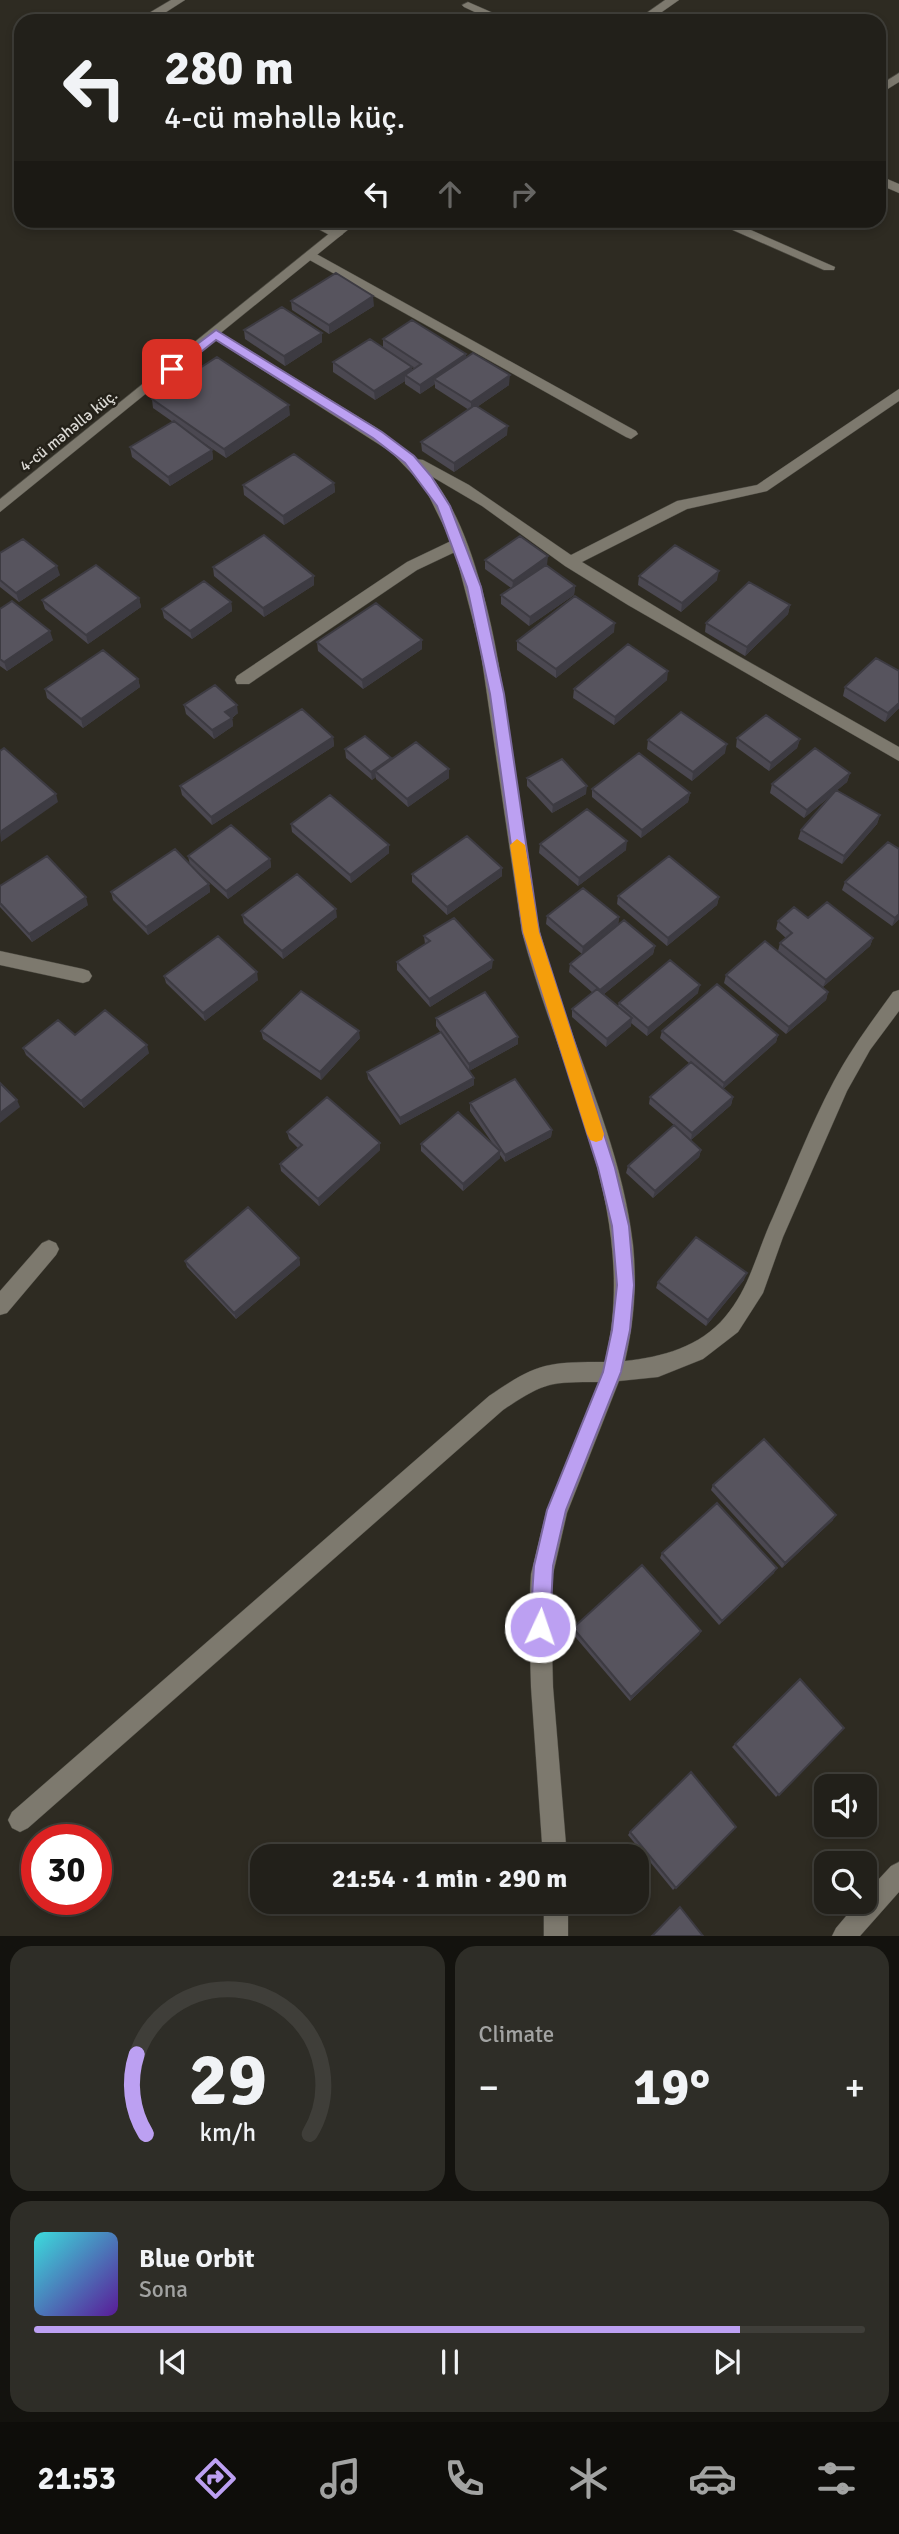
<!DOCTYPE html>
<html lang="en">
<head>
<meta charset="utf-8">
<style>
	:root { --surface:#22201a; --page:#2e2d27; --text:#f1f3f6; --muted:#a2a3a2; --line:#3f3e39; --accent:#bca0f2 }
	body { margin:0; font-family:Signika,sans-serif; background:var(--page); color:var(--text); height:100vh; display:flex; flex-direction:column; font-size:26px; white-space:nowrap }
	* { box-sizing:border-box; margin:0 }
	p { font-size:23px; color:var(--muted) }
	.icon { flex:none; width:38px; height:38px; fill:none; stroke:currentColor; stroke-width:2; stroke-linecap:round; stroke-linejoin:round }
	.map { position:relative; height:1936px; overflow:hidden }
	.drawer { display:flex; flex-direction:column; gap:10px; padding:10px; background:#13120e; flex:1 }
	.drawer>* { flex:none }
	.guide { position:absolute; left:14px; top:14px; width:872px; height:214px; border-radius:21px; box-shadow:0 4px 10px #0003,0 0 0 2px var(--line); background:#22201a; color:var(--text); overflow:hidden }
	.buttons { position:absolute; left:814px; top:1774px; display:grid; gap:14px }
	.buttons a { display:grid; place-items:center; width:63px; height:63px; border-radius:14px; background:var(--surface); box-shadow:0 4px 10px #0003,0 0 0 2px var(--line); font-size:35px }
	.speed { position:absolute; left:21px; top:1824px; display:flex; gap:14px; font-size:35px; font-weight:700; text-align:center }
	.speed>* { display:grid; place-content:center; width:91px; height:91px; border-radius:50%; background:var(--surface); box-shadow:0 4px 10px #0003,0 0 0 2px var(--line); line-height:1 }
	.speed .limit { border:10px solid #d22; background:#fff; color:#111 }
	.pin { position:absolute; display:grid; place-items:center; width:60px; height:60px; color:#fff; margin:-30px; border-radius:14px; box-shadow:0 4px 10px #0006 }
	.me { position:absolute; width:77px; margin:-38px; rotate:3deg; stroke-linejoin:round; filter:drop-shadow(0 0 5px #0008) }
	.turn { display:flex; align-items:center; gap:24px; height:147px; padding:0 35px; font-size:32px }
	.turn .icon { width:91px; height:91px; stroke-width:2.5 }
	.turn b { display:block; font-size:49px; line-height:60px }
	.lanes { display:flex; align-items:center; height:66px; padding:0 35px; background:#0003; justify-content:center; gap:35px; direction:ltr }
	.lanes .off { opacity:.35 }
	.big { font-size:52px; font-weight:700; line-height:1.1 }
	.drawer .tile { flex:1; display:flex; flex-direction:column; justify-content:center; gap:10px; min-width:0; padding:0 24px; border-radius:21px; background:var(--page) }
	.drawer .dial { align-items:center; gap:0 }
	.dial svg { height:182px; overflow:visible; fill:none; stroke:var(--line); stroke-width:7; stroke-linecap:round; text-anchor:middle }
	.dial text { fill:var(--text); stroke:none }
	.song { display:flex; align-items:center; gap:21px }
	.cover { width:84px; height:84px; border-radius:10px; background:linear-gradient(135deg,hsl(180 70% 55%),hsl(270 70% 35%)) }
	.played { height:7px; border-radius:4px; background:linear-gradient(90deg,var(--accent) 85%,var(--line) 85%) }
	.keys { display:flex; justify-content:space-around; direction:ltr }
	.heat { display:flex; justify-content:space-between; align-items:center; font-size:38px; direction:ltr }
	.drawer .tiles { flex:1; display:grid; gap:10px; grid-template-columns:1fr 1fr }
	.tile:last-child { grid-column:span 2 }
	.trip { position:absolute; left:250px; top:1844px; width:399px; height:70px; border-radius:21px; background:var(--surface); box-shadow:0 4px 10px #0003,0 0 0 2px var(--line); font-weight:700; line-height:70px; text-align:center }
	.tabs { display:flex; height:112px; justify-content:space-around; align-items:center; background:#0e0d0a; color:var(--muted) }
	.tabs .icon { width:49px; height:49px }
	.tabs .selected { color:var(--accent) }
	.tabs b { font-size:32px; color:var(--text) }
	.map>svg:first-child { display:block }
	.lines { fill:none; stroke-linecap:round; stroke-linejoin:round }
	.street-casing { stroke:#49473f; stroke-width:1 }
	.secondary-casing { stroke:#49473f; stroke-width:1 }
	.street { fill:#7d796e; fill-rule:evenodd }
	.secondary { fill:#7d796e; fill-rule:evenodd }
	.wall { fill:#4b4851; fill-rule:evenodd }
	.shaded-wall { fill:#3d3b42 }
	.building { fill:#57545e; stroke:#3d3b42; stroke-width:2 }
	.route { fill:#bca0f2; stroke:#7a689d; stroke-width:2 }
	.slow { fill:#f59e0b }
	.labels { text-anchor:middle; stroke-width:5; stroke-linejoin:round; paint-order:stroke }
	.far-street-label { font-size:16px; fill:#dbd9d4; stroke:#242119 }
</style>
</head>
<body>
<div class="map">
<svg width="899" height="1936" viewBox="0 0 899 1936">
	<rect width="100%" height="100%" fill="#2e2b22"/>
	<g class="lines">
		<g class="street-casing">
			<path id="street" d="M171 0H185L160 16 164 21H152L147 15 149 13Z
				M468 2 507 19 509 21H494L464 7 462 5Z
				M899 73V82L878 95V86Z
				M878 175 899 184V193L878 184Z
				M302 220H319L343 234 337 238 333 237Z
				M710 220H728L835 267 834 270H824Z
				M311 251 636 431 638 434 631 439 626 437 306 258 305 255Z
				M216 330 375 427 416 459 423 460 469 485 571 555 677 501 757 485 899 389V401L767 491 687 509 582 562 714 642 899 747V761L628 605 565 566 482 506 431 476C456 508 470 547 481 586 514 700 511 821 541 936 567 1039 621 1138 633 1245 637 1284 634 1323 625 1361 662 1357 700 1347 725 1317 750 1288 757 1251 773 1217 793 1171 811 1124 834 1081 851 1049 872 1021 893 992L899 990V1011L870 1050 847 1091 783 1237 763 1293 738 1332 703 1359 658 1377 619 1381 567 1513 553 1574 551 1612 553 1687 567 1857H543L531 1687 529 1612 531 1574 546 1513 599 1382C549 1382 545 1382 503 1410L28 1828 20 1832 12 1828 8 1820 12 1812 489 1396C537 1363 547 1362 605 1362 641 1212 559 1073 522 932L480 647 455 552 417 570 249 684H237L235 680 237 676 407 562 451 541 424 486 391 452 211 337V331Z
				M0 951 83 969 89 971 92 976 89 981 83 983 0 965Z
				M49 1240 56 1243 59 1249 56 1255 7 1313 0 1315V1291L42 1243Z
				M899 1862V1892L860 1936H832L836 1928 858 1902H864V1895L891 1866Z
				M544 1902H568V1936H544Z"/>
		</g>
		<g class="secondary-casing">
			<path id="secondary" d="M665 0H679L649 21H635Z
				M346 220H360L0 512V499Z"/>
		</g>
		<use href="#street" class="street"/>
		<use href="#secondary" class="secondary"/>
	</g>
	<path class="wall" d="M291 301 374 306 329 334 292 310Z
		M244 330 322 333V342L285 366 245 339Z
		M383 339 466 357 509 385 477 407 507 435 454 472 422 451 421 442 469 410 435 388V384L420 394 405 384V381L375 400 333 372V362L383 348ZM401 360 414 368 412 370Z
		M152 399 290 415 226 458 186 431 212 450 213 459 170 486 132 457 130 447 173 422 153 408Z
		M334 483 335 492 284 525 244 495 243 485Z
		M0 553 60 575 19 602 0 587Z
		M485 560 547 565 575 586 574 595 529 626 501 604V595L511 588 485 569Z
		M213 567 314 585 264 617 214 576Z
		M639 576 717 580 681 612 638 585Z
		M139 598 141 607 88 644 45 609 42 600Z
		M231 602 232 611 192 639 164 618 162 609Z
		M790 605 788 614 745 656 705 632 706 623Z
		M0 609 53 640 7 671 0 666Z
		M614 632 556 678 517 650V641Z
		M422 640V649L363 689 318 651 317 642Z
		M138 679 140 687 83 728 47 698 45 689Z
		M667 680 614 725 573 698 574 689Z
		M845 687 899 708 885 722 843 696Z
		M184 705 238 713 232 718 233 726 214 739 186 714Z
		M333 737 334 746 212 825 182 795 180 786Z
		M737 738 800 739 797 748 769 771 736 747Z
		M648 740 725 753 692 781 647 749Z
		M345 749 391 760 449 778 408 807 376 779V777L372 780 346 758Z
		M850 773 847 782 837 790 880 815 877 824 842 864 798 839 801 830 834 793 804 818 770 793 772 784Z
		M527 778 586 794 552 813 527 786Z
		M592 789 690 793 688 802 641 838 592 797Z
		M291 824 389 845V853L351 883 292 832Z
		M540 844 626 850 578 886 539 853Z
		M188 856 270 859 271 867 228 899 190 865Z
		M502 868V876L447 915 412 882V874Z
		M845 882 899 919 892 926 842 890Z
		M209 884 210 892 148 935 113 900 111 892Z
		M0 886 88 905 32 942 0 907Z
		M618 896 719 897 717 905 667 946 617 904Z
		M242 915 337 917 283 959 244 923Z
		M547 916 619 917 618 925 582 954 546 924Z
		M808 918 873 938 870 946 823 987 778 951 780 943 786 938 776 929 778 921Z
		M424 936 492 968 430 1007 397 970V962L425 944Z
		M655 946 653 954 604 994 618 1006 619 1003 698 993 647 1036 631 1023V1026L606 1047 572 1017V1009L593 993 569 972 570 964Z
		M726 975 828 992 826 1000 786 1034 724 983Z
		M164 976 258 980 205 1021 166 983Z
		M436 1018 518 1037V1044L469 1071 474 1078V1085L400 1125 368 1079 367 1072 441 1033 436 1026Z
		M261 1031 360 1038 321 1080 263 1039Z
		M662 1031 778 1035 776 1042 723 1089 733 1097 731 1105 691 1140 701 1150 699 1157 653 1198 626 1173 628 1166 674 1125 649 1104 650 1097 689 1063 660 1038Z
		M75 1035 149 1053 84 1108 26 1055 23 1048Z
		M470 1103 552 1130 551 1137 505 1162 500 1155V1158L463 1191 421 1151V1144H493L470 1111Z
		M287 1132 380 1143V1150L319 1206 281 1171 280 1164 298 1148 289 1139Z
		M299 1258 300 1265 236 1319 187 1267 185 1261Z
		M744 1280 706 1326 656 1288 658 1282Z
		M713 1485 833 1520 782 1568 711 1490Z
		M662 1553 774 1573 719 1625 660 1558Z
		M573 1628 701 1631 699 1635 630 1701 571 1632Z
		M844 1728 776 1797 732 1747 735 1744Z
		M736 1827 673 1890 628 1835 630 1832Z"/>
	<path class="shaded-wall" d="M373 296 374 306 329 334V325Z
		M322 333V342L285 366 284 356Z
		M466 354V363L434 379 435 384 420 394V385Z
		M412 367V377L405 375V381L375 400 374 391Z
		M510 375 509 385 471 411V402Z
		M289 405 290 415 226 458 224 449Z
		M508 426 507 435 454 472V463Z
		M212 450 213 459 170 486 168 477Z
		M334 483 335 492 284 525 283 516Z
		M548 556 547 565 512 590 513 581Z
		M57 566 60 575 19 602 16 593Z
		M719 571 717 580 681 612 682 603Z
		M314 576V585L264 617 263 608Z
		M575 586 574 595 529 626 530 617Z
		M139 598 141 607 88 644 86 635Z
		M231 602 232 611 192 639 190 631Z
		M790 605 788 614 745 656 747 647Z
		M615 623 614 632 556 678V669Z
		M50 631 53 640 7 671 4 662Z
		M422 640V649L363 689 362 680Z
		M668 671 667 680 614 725 615 717Z
		M138 679 140 687 83 728 81 719Z
		M899 703V708L885 722 888 713Z
		M237 705 238 713 227 721 225 712Z
		M232 718 233 726 214 739 212 730Z
		M333 737 334 746 212 825 211 817Z
		M800 739 797 748 769 771 771 763Z
		M727 744 725 753 692 781 693 772Z
		M391 758V766L375 771 376 777 372 780 371 772Z
		M449 769V778L408 807 407 799Z
		M850 773 847 782 804 818 807 810Z
		M587 786 586 794 552 813 553 805Z
		M690 793 688 802 641 838 642 830Z
		M56 794 58 802 1 842 0 832Z
		M880 815 877 824 842 864 844 856Z
		M627 841 626 850 578 886 579 878Z
		M389 845V853L351 883 350 875Z
		M270 859 271 867 228 899 226 891Z
		M502 868V876L447 915V907Z
		M209 884 210 892 148 935 146 927Z
		M86 897 88 905 32 942 29 934Z
		M719 897 717 905 667 946 668 938Z
		M336 909 337 917 283 959 282 951Z
		M899 914V919L892 926 895 918Z
		M619 917 618 925 582 954 583 947Z
		M873 938 870 946 823 987 826 980Z
		M655 946 653 954 599 998 600 990Z
		M493 960 492 968 430 1007 429 999Z
		M257 972 258 980 205 1021 203 1013Z
		M700 985 698 993 647 1036 648 1028Z
		M828 992 826 1000 786 1034 789 1027Z
		M632 1018 631 1026 606 1047 607 1039Z
		M359 1031 360 1038 321 1080 320 1072Z
		M778 1035 776 1042 722 1090 724 1083Z
		M518 1037V1044L469 1071V1064Z
		M147 1045 149 1053 84 1108 81 1101Z
		M474 1078V1085L400 1125V1118Z
		M733 1097 731 1105 691 1140 692 1133Z
		M17 1100 20 1107 0 1123V1113Z
		M552 1130 551 1137 505 1162V1155Z
		M380 1143V1150L319 1206 318 1199Z
		M701 1150 699 1157 653 1198 655 1191Z
		M500 1151V1158L463 1191V1184Z
		M299 1258 300 1265 236 1319 234 1313Z
		M747 1273 744 1280 706 1326 708 1320Z
		M836 1515 833 1520 782 1568 785 1563Z
		M777 1568 774 1573 719 1625 722 1621Z
		M701 1631 699 1635 630 1701 631 1697Z"/>
	<path class="building" d="M336 273 373 296 329 325 291 301Z
		M282 307 322 333 284 356 244 330Z
		M412 320 466 354 420 385 405 375 421 364 383 339Z
		M370 339 412 367 374 391 333 362Z
		M473 353 510 375 471 402 434 379Z
		M217 357 289 405 224 449 152 399Z
		M475 405 508 426 454 463 421 442Z
		M174 421 212 450 168 477 130 447Z
		M294 454 334 483 283 516 243 485Z
		M264 535 314 576 263 608 213 567Z
		M520 536 548 556 513 581 485 560Z
		M23 539 57 566 16 593 0 580V553Z
		M675 545 719 571 682 603 639 576Z
		M96 565 139 598 86 635 42 600Z
		M546 565 575 586 530 617 501 595Z
		M204 581 231 602 190 631 162 609Z
		M749 582 790 605 747 647 706 623Z
		M575 596 615 623 556 669 517 641Z
		M12 601 50 631 4 662 0 659V609Z
		M376 603 422 640 362 680 317 642Z
		M628 644 668 671 615 717 574 689Z
		M103 650 138 679 81 719 45 689Z
		M876 658 899 671V703L888 713 845 687Z
		M215 685 237 705 225 712 232 718 212 730 184 705Z
		M302 709 333 737 211 817 180 786Z
		M681 712 727 744 693 772 648 740Z
		M766 715 800 739 771 763 737 738Z
		M365 736 391 758 371 772 345 749Z
		M416 742 449 769 407 799 375 771Z
		M4 748 56 794 0 832V751Z
		M815 748 850 773 807 810 772 784Z
		M639 753 690 793 642 830 592 789Z
		M562 759 587 786 553 805 527 778Z
		M836 790 880 815 844 856 801 830Z
		M330 795 389 845 350 875 291 824Z
		M587 809 627 841 579 878 540 844Z
		M231 825 270 859 226 891 188 856Z
		M467 836 502 868 447 907 412 874Z
		M888 842 899 849V914L895 918 845 882Z
		M175 849 209 884 146 927 111 892Z
		M47 856 86 897 29 934 0 903V886Z
		M669 856 719 897 668 938 618 896Z
		M297 874 336 909 282 951 242 915Z
		M583 888 619 917 583 947 547 916Z
		M827 902 873 938 826 980 780 943 792 933 778 921 794 907 808 918Z
		M454 918 493 960 429 999 397 962 430 941 424 936Z
		M624 920 655 946 600 990 570 964Z
		M218 936 257 972 203 1013 164 976Z
		M765 941 828 992 789 1027 726 975Z
		M670 960 700 985 648 1028 619 1003Z
		M717 984 778 1035 724 1083 662 1031Z
		M597 989 632 1018 607 1039 572 1009Z
		M301 991 359 1031 320 1072 261 1031Z
		M485 992 518 1037 469 1064 436 1018Z
		M105 1010 147 1045 81 1101 23 1048 58 1020 75 1035Z
		M441 1032 474 1078 400 1118 367 1072Z
		M691 1062 733 1097 692 1133 650 1097Z
		M515 1079 552 1130 505 1155 470 1103Z
		M0 1083 17 1100 0 1113Z
		M327 1097 380 1143 318 1199 280 1164 302 1145 287 1132Z
		M458 1112 500 1151 463 1184 421 1144Z
		M674 1125 701 1150 655 1191 628 1166Z
		M248 1207 299 1258 234 1313 185 1261Z
		M696 1237 747 1273 708 1320 658 1282Z
		M764 1439 836 1515 785 1563 713 1485Z
		M717 1503 777 1568 722 1621 662 1553Z
		M642 1565 701 1631 631 1697 573 1628Z
		M800 1679 844 1728 779 1795 735 1744Z
		M691 1772 736 1827 676 1888 630 1832Z
		M680 1907 703 1936H652Z"/>
	<path class="route" d="M216 330 382 432 414 456 431 476 450 506 481 587 504 694 539 932 615 1168 629 1226 634 1285 630 1330 621 1372 566 1510 553 1566 550 1627 547 1634 540 1637 533 1634 530 1627 534 1566 547 1510 603 1372 612 1330 617 1285 612 1226 598 1168 523 932 490 694 467 587 437 506 405 463 373 438 216 340 177 371H168V366Z"/>
	<path class="slow" d="M517 839 525 845 539 932 604 1134 602 1140 596 1142 590 1140 587 1134 523 932 510 845Z"/>
	<g class="labels">
		<g class="far-street-label">
			<text transform="translate(68 430) rotate(-39)" y="6">4-cü məhəllə küç.</text>
		</g>
	</g>
</svg>
<div class="buttons">
<a><svg class="icon" aria-label="sound" viewBox="0 0 24 24"><path d="M4 9h4l5-4v14l-5-4H4zM17 9q2 3 0 6"/></svg></a>
<a><svg class="icon" aria-label="search" viewBox="0 0 24 24"><circle cx="10" cy="10" r="6"/><path d="M15 15l6 6"/></svg></a>
</div>
<div class="speed"><div class="limit">30</div></div>
<div class="pin" style="left:172px;top:369px;background:#d93025"><svg class="icon" aria-label="arrive" viewBox="0 0 24 24"><path d="M6 21V4h12l-3 4 3 4H6"/></svg></div>
<svg class="me" style="left:540px;top:1627px" viewBox="-20 -20 40 40"><circle r="17" fill="#bca0f2" stroke="#fff" stroke-width="3"/><path d="M0-11L8 9 0 5-8 9z" fill="#fff"/></svg>
<div class="trip">21:54 · 1 min · 290 m</div>
<div class="guide">
<div class="turn"><svg class="icon" aria-label="left" viewBox="0 0 24 24"><path d="M17 20v-9H6M10 6l-5 5 5 5"/></svg><div><b>280 m</b>4-cü məhəllə küç.</div></div>
<div class="lanes"><svg class="icon" aria-label="left" viewBox="0 0 24 24"><path d="M17 20v-9H6M10 6l-5 5 5 5"/></svg><svg class="icon off" aria-label="ahead" viewBox="0 0 24 24"><path d="M12 20V5M6 11l6-6 6 6"/></svg><svg class="icon off" aria-label="right" viewBox="0 0 24 24"><path d="M7 20v-9h11M14 6l5 5-5 5"/></svg></div>
</div>
</div>
<section class="drawer">
<div class="tiles">
<div class="tile dial"><svg viewBox="0 0 100 80">
<path d="M14 69A42 42 0 1 1 86 69"/>
<path d="M14 69A42 42 0 0 1 10 34" stroke="#bca0f2"/>
<text x="50" y="56" font-size="32" font-weight="700">29</text>
<text x="50" y="72" font-size="11">km/h</text>
</svg></div>
<div class="tile"><p>Climate</p>
<div class="heat"><a>−</a><b class="big">19°</b><a>+</a></div>
</div>
<div class="tile">
<div class="song"><i class="cover"></i><div><b>Blue Orbit</b><p>Sona</p></div></div>
<div class="played"></div>
<div class="keys"><svg class="icon" aria-label="previous" viewBox="0 0 24 24"><path d="M18 5L8 12l10 7zM5 5v14"/></svg><svg class="icon" aria-label="pause" viewBox="0 0 24 24"><path d="M8 5v14M16 5v14"/></svg><svg class="icon" aria-label="next" viewBox="0 0 24 24"><path d="M6 5l10 7-10 7zM19 5v14"/></svg></div>
</div>
</div>
</section>
<nav class="tabs">
<b>21:53</b>
<svg class="icon selected" aria-label="directions" viewBox="0 0 24 24"><path d="M12 3l9 9-9 9-9-9zM9 14v-3h6M13 9l2 2-2 2"/></svg>
<svg class="icon" aria-label="music" viewBox="0 0 24 24"><path d="M9 18V5l10-2v13"/><circle cx="6" cy="18" r="3"/><circle cx="16" cy="16" r="3"/></svg>
<svg class="icon" aria-label="phone" viewBox="0 0 24 24"><path d="M5 4h4l2 5-3 2q2 4 5 5l2-3 5 2v4C11 20 4 13 5 4z"/></svg>
<svg class="icon" aria-label="climate" viewBox="0 0 24 24"><path d="M12 3v18M4 7l16 10M4 17L20 7"/></svg>
<svg class="icon" aria-label="car" viewBox="0 0 24 24"><path d="M5 17H2v-5l4-1 3-4h7l3 4 3 1v5h-3M9 17h6M6 11h13"/><circle cx="7" cy="17" r="2"/><circle cx="17" cy="17" r="2"/></svg>
<svg class="icon" aria-label="filters" viewBox="0 0 24 24"><path d="M4 7h16M4 17h16"/><circle cx="9" cy="7" r="2"/><circle cx="15" cy="17" r="2"/></svg>
</nav>
</body>
</html>
